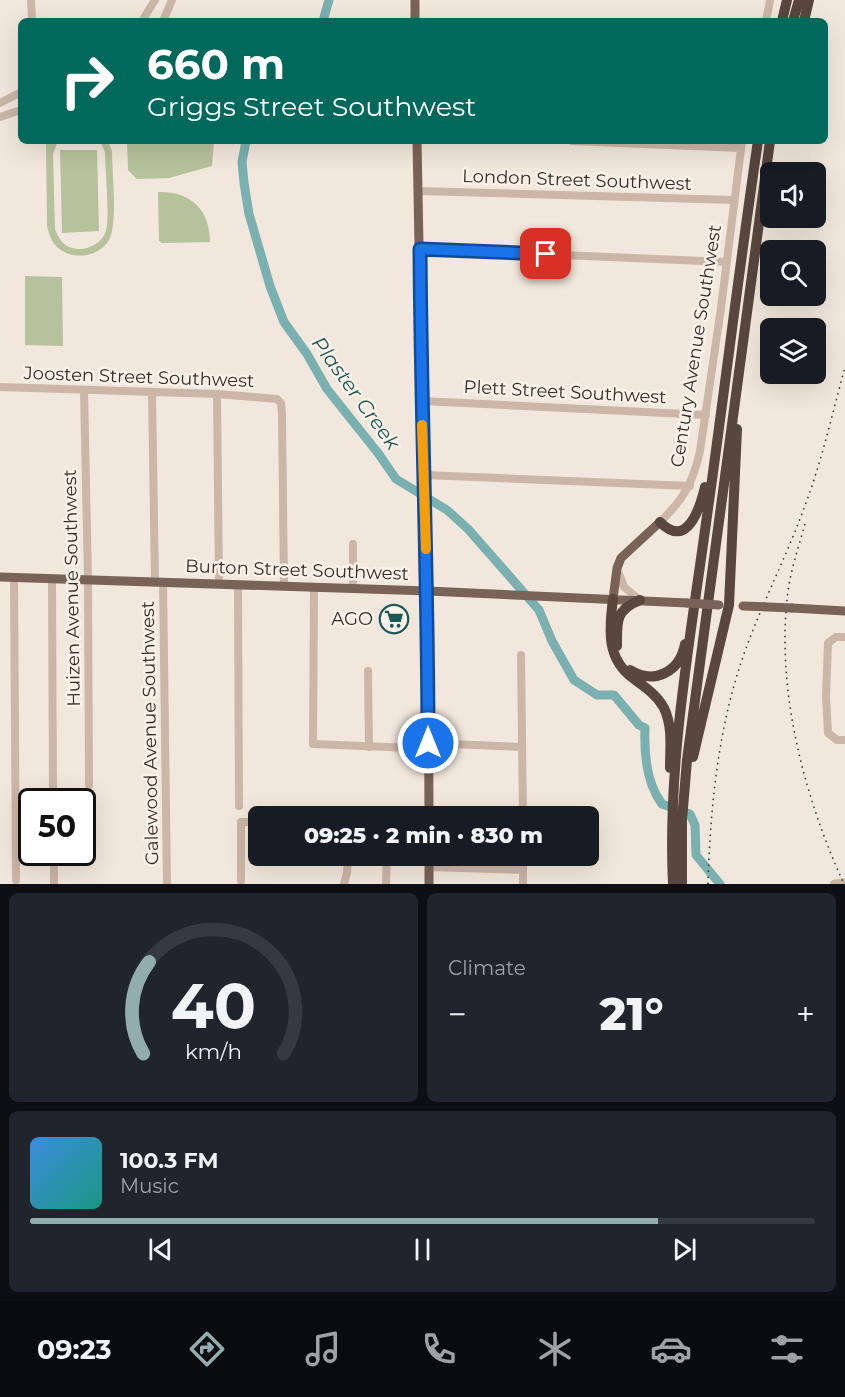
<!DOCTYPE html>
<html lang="en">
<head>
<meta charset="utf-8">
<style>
	:root { --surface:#171b24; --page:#20242c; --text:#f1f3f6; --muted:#9ea1a6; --line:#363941; --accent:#92adaf }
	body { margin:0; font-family:Montserrat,sans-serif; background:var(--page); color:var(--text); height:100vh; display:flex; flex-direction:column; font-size:22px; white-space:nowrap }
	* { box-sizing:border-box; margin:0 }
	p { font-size:20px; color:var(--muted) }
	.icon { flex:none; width:33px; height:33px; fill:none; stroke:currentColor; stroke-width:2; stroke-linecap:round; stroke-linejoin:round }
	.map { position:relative; height:884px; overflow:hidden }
	.side { display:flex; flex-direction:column; gap:9px; padding:9px; background:#0d0f14; flex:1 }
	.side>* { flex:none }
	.hud { position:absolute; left:18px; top:18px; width:810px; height:126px; border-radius:9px; box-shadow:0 6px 24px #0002; background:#00695c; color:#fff; overflow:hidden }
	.fabs { position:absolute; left:760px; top:162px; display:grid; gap:12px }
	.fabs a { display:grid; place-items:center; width:66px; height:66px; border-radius:9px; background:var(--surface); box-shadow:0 6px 24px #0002; font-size:30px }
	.speed { position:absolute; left:18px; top:788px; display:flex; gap:12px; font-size:30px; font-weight:700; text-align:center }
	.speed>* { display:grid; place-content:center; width:78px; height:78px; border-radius:50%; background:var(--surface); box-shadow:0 6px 24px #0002; line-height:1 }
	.speed .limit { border:3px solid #111; border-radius:9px; background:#fff; color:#111 }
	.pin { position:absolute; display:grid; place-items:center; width:51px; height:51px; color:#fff; margin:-26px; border-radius:12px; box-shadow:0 3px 9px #0006 }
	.me { position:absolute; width:66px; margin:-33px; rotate:0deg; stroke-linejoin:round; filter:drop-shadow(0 0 4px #0008) }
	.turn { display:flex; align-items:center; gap:21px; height:126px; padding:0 30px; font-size:27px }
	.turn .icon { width:78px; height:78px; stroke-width:2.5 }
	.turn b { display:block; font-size:42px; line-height:51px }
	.big { font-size:45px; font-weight:800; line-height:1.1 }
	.side .widget { flex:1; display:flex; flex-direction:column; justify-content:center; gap:9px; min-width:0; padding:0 21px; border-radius:9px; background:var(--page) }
	.side .dial { align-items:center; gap:0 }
	.dial svg { height:156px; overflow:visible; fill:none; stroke:var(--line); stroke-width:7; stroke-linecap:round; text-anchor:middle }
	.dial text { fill:var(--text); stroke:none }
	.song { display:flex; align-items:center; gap:18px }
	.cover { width:72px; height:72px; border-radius:9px; background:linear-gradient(135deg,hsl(210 70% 55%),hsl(170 70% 35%)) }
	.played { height:6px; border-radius:3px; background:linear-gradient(90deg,var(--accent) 80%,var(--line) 80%) }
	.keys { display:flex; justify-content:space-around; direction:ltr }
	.heat { display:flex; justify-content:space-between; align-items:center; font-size:33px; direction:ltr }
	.side .tiles { flex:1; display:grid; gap:9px; grid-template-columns:1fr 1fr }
	.widget:last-child { grid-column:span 2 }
	.trip { position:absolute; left:248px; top:806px; width:351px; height:60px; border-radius:9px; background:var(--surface); box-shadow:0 6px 24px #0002; font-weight:800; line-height:60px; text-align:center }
	.tab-bar { display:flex; height:96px; justify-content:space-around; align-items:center; background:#090b0e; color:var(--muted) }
	.tab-bar .icon { width:42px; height:42px }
	.tab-bar .selected { color:var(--accent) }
	.tab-bar b { font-size:27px; color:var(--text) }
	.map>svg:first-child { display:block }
	.garden { fill:#b6c29b }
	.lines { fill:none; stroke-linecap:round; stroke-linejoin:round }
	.river { stroke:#7ab0b0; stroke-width:9 }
	.minor { stroke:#cbb6a7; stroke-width:8 }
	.major { stroke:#796359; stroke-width:9 }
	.highway { stroke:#58463f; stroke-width:10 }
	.rail { stroke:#372c28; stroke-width:1.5; stroke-dasharray:1.5 4.5; stroke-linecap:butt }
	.major-bridge { stroke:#796359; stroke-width:9 }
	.route-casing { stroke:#114b97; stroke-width:15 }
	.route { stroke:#1a73e8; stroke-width:10 }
	.slow { stroke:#f59e0b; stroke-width:10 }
	.labels { text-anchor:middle; stroke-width:5; stroke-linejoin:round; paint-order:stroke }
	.street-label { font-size:18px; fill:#372c28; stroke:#faf1e8 }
	.poi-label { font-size:18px; fill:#372c28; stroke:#faf1e8; text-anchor:end }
	.water-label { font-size:20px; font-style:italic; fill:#1d5859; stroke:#faf1e8 }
</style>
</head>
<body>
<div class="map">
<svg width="845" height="884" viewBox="0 0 845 884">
	<rect width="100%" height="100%" fill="#f2e7dc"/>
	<path class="garden" d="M46 141H58L53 154 55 229C59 240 65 248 77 249 89 250 102 243 106 231 110 216 105 170 105 152L100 141H108L112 151C112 173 117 215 111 235 104 257 73 262 57 247 51 241 49 234 47 226Z
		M127 141H214L212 166 169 178 137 179 128 170Z
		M60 150H97L99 231 62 233Z
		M158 192C190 191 210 209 210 242L162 243 159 241Z
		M25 276 62 277 63 346 25 345Z"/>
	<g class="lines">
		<path class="river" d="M323 21 329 0
			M246 141 242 162 244 183 249 214 270 286 284 322 307 354 327 389 378 453 396 479 447 510 468 529 539 610 552 641 574 680 597 695H614L639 725 645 728C644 754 646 783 662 804L690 814 695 825 696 855 720 884"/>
		<path class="minor" d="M31 0 32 21
			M142 21 155 0
			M163 21 172 0
			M766 21 770 0
			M0 103 21 92
			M0 117 21 110
			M572 141 741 148
			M418 191 734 200
			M420 249 727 262
			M0 387 217 394 277 399 281 403 282 415 284 586
			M84 390 88 580 89 785
			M152 392 155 582
			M217 394 219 584
			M422 401 706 415
			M424 475 690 486
			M660 522C683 500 693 483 700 451L721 308 742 141
			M353 544V588
			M618 571 624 587 640 600
			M14 577 16 880
			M52 579 53 801
			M163 582 167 884
			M238 585 239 806
			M314 587 313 744 412 748 428 743 522 747
			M845 637H836L828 643 826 697 828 733 837 740H845
			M521 655 523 816
			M368 671 369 747
			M54 852V884
			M523 855V884
			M429 867 523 870
			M241 881V822H258
			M344 884 347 873 348 855
			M386 884 387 855
			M834 884 845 882"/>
		<path class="major" d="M415 0V21
			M417 141 422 401 428 591 429 816
			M0 577 428 591 687 603
			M613 599 617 568 621 558 660 522
			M792 608 845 611
			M429 855V884"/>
		<path class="highway" d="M782 21 787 0
			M793 21 799 0
			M804 21 809 0
			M660 522C687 550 700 508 705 487
			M613 599C609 630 606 659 634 679 645 687 657 695 664 708 673 727 670 748 670 768
			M617 646C617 622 615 610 640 600
			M630 670C654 685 680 672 685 644
			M693 757 729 605 737 429
			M673 884C667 765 690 641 706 523 724 396 739 268 758 141
			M682 884V820L687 760 770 141"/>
		<path class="rail" d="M805 524C798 549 789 575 787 600 777 694 805 799 844 884
			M708 884C710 813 717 740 738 672 755 617 783 565 803 511 821 464 832 415 845 367"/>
		<path class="major-bridge" d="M687 603 719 605
			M743 606 792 608"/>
	</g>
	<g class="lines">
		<g class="route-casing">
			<path id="route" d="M428 743C428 578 421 414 420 249L546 254"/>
		</g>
		<use href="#route" class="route"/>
		<path class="slow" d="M422 425 426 549"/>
	</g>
	<defs>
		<g id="supermarket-ring" transform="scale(1.5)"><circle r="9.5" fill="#faf1e8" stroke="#1d5859" stroke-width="1.5"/><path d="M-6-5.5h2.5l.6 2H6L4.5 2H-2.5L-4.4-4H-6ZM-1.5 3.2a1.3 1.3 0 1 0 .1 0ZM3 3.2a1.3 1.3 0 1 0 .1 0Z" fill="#1d5859"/></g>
	</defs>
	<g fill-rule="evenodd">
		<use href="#supermarket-ring" x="394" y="619"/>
	</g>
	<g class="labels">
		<g class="street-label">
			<text transform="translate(577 180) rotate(2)" y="6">London Street Southwest</text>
			<text transform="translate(696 346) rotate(-81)" y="6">Century Avenue Southwest</text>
			<text transform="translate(139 377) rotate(2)" y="6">Joosten Street Southwest</text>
			<text transform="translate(565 392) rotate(3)" y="6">Plett Street Southwest</text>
			<text transform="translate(297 570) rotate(2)" y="6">Burton Street Southwest</text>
			<text transform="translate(72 588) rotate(-91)" y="6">Huizen Avenue Southwest</text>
			<text transform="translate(150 733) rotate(-91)" y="6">Galewood Avenue Southwest</text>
		</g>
		<g class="poi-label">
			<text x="373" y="625">AGO</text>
		</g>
		<g class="water-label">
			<text transform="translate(356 393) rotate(54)" y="7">Plaster Creek</text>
		</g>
	</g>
</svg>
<div class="fabs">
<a><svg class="icon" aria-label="sound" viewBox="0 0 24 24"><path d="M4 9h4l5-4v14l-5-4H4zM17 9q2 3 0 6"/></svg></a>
<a><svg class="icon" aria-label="search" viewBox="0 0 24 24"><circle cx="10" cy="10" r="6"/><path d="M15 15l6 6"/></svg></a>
<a><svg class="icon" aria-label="layers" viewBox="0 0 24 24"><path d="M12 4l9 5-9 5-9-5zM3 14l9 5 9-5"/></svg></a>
</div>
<div class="speed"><div class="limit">50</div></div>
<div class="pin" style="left:546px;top:254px;background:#d93025"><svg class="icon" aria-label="arrive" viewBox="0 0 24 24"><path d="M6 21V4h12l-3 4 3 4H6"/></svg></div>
<svg class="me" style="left:428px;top:743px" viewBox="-20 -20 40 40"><circle r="17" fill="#1a73e8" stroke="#fff" stroke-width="3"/><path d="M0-11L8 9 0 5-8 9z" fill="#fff"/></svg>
<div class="trip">09:25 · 2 min · 830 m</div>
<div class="hud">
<div class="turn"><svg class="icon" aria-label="right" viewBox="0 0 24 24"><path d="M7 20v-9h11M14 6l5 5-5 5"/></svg><div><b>660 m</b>Griggs Street Southwest</div></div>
</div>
</div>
<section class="side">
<div class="tiles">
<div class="widget dial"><svg viewBox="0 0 100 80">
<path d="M14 69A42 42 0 1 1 86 69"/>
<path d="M14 69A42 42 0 0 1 17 22" stroke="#92adaf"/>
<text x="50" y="56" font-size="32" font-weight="700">40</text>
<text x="50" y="72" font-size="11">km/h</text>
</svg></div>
<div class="widget"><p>Climate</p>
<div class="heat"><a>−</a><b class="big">21°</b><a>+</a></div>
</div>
<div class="widget">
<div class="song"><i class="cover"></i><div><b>100.3 FM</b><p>Music</p></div></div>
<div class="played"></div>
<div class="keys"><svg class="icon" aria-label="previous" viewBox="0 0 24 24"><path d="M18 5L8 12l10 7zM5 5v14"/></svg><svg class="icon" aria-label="pause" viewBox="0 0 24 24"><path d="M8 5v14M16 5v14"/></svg><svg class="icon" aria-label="next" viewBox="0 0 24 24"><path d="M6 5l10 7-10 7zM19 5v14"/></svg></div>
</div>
</div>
</section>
<nav class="tab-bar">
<b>09:23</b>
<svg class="icon selected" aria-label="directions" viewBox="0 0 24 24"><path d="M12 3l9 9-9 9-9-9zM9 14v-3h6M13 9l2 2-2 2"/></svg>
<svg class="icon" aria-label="music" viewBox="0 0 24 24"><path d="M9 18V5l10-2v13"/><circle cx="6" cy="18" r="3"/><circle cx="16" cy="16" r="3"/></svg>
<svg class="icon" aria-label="phone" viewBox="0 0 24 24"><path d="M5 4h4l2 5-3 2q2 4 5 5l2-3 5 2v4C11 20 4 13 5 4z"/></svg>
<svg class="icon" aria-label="climate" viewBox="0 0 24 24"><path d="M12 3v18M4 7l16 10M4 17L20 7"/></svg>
<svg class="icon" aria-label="car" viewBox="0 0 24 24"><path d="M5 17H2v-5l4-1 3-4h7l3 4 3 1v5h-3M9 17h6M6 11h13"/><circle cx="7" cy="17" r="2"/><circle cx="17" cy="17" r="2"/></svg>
<svg class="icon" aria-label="filters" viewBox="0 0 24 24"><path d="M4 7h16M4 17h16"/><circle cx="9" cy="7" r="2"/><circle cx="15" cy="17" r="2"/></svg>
</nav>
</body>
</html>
